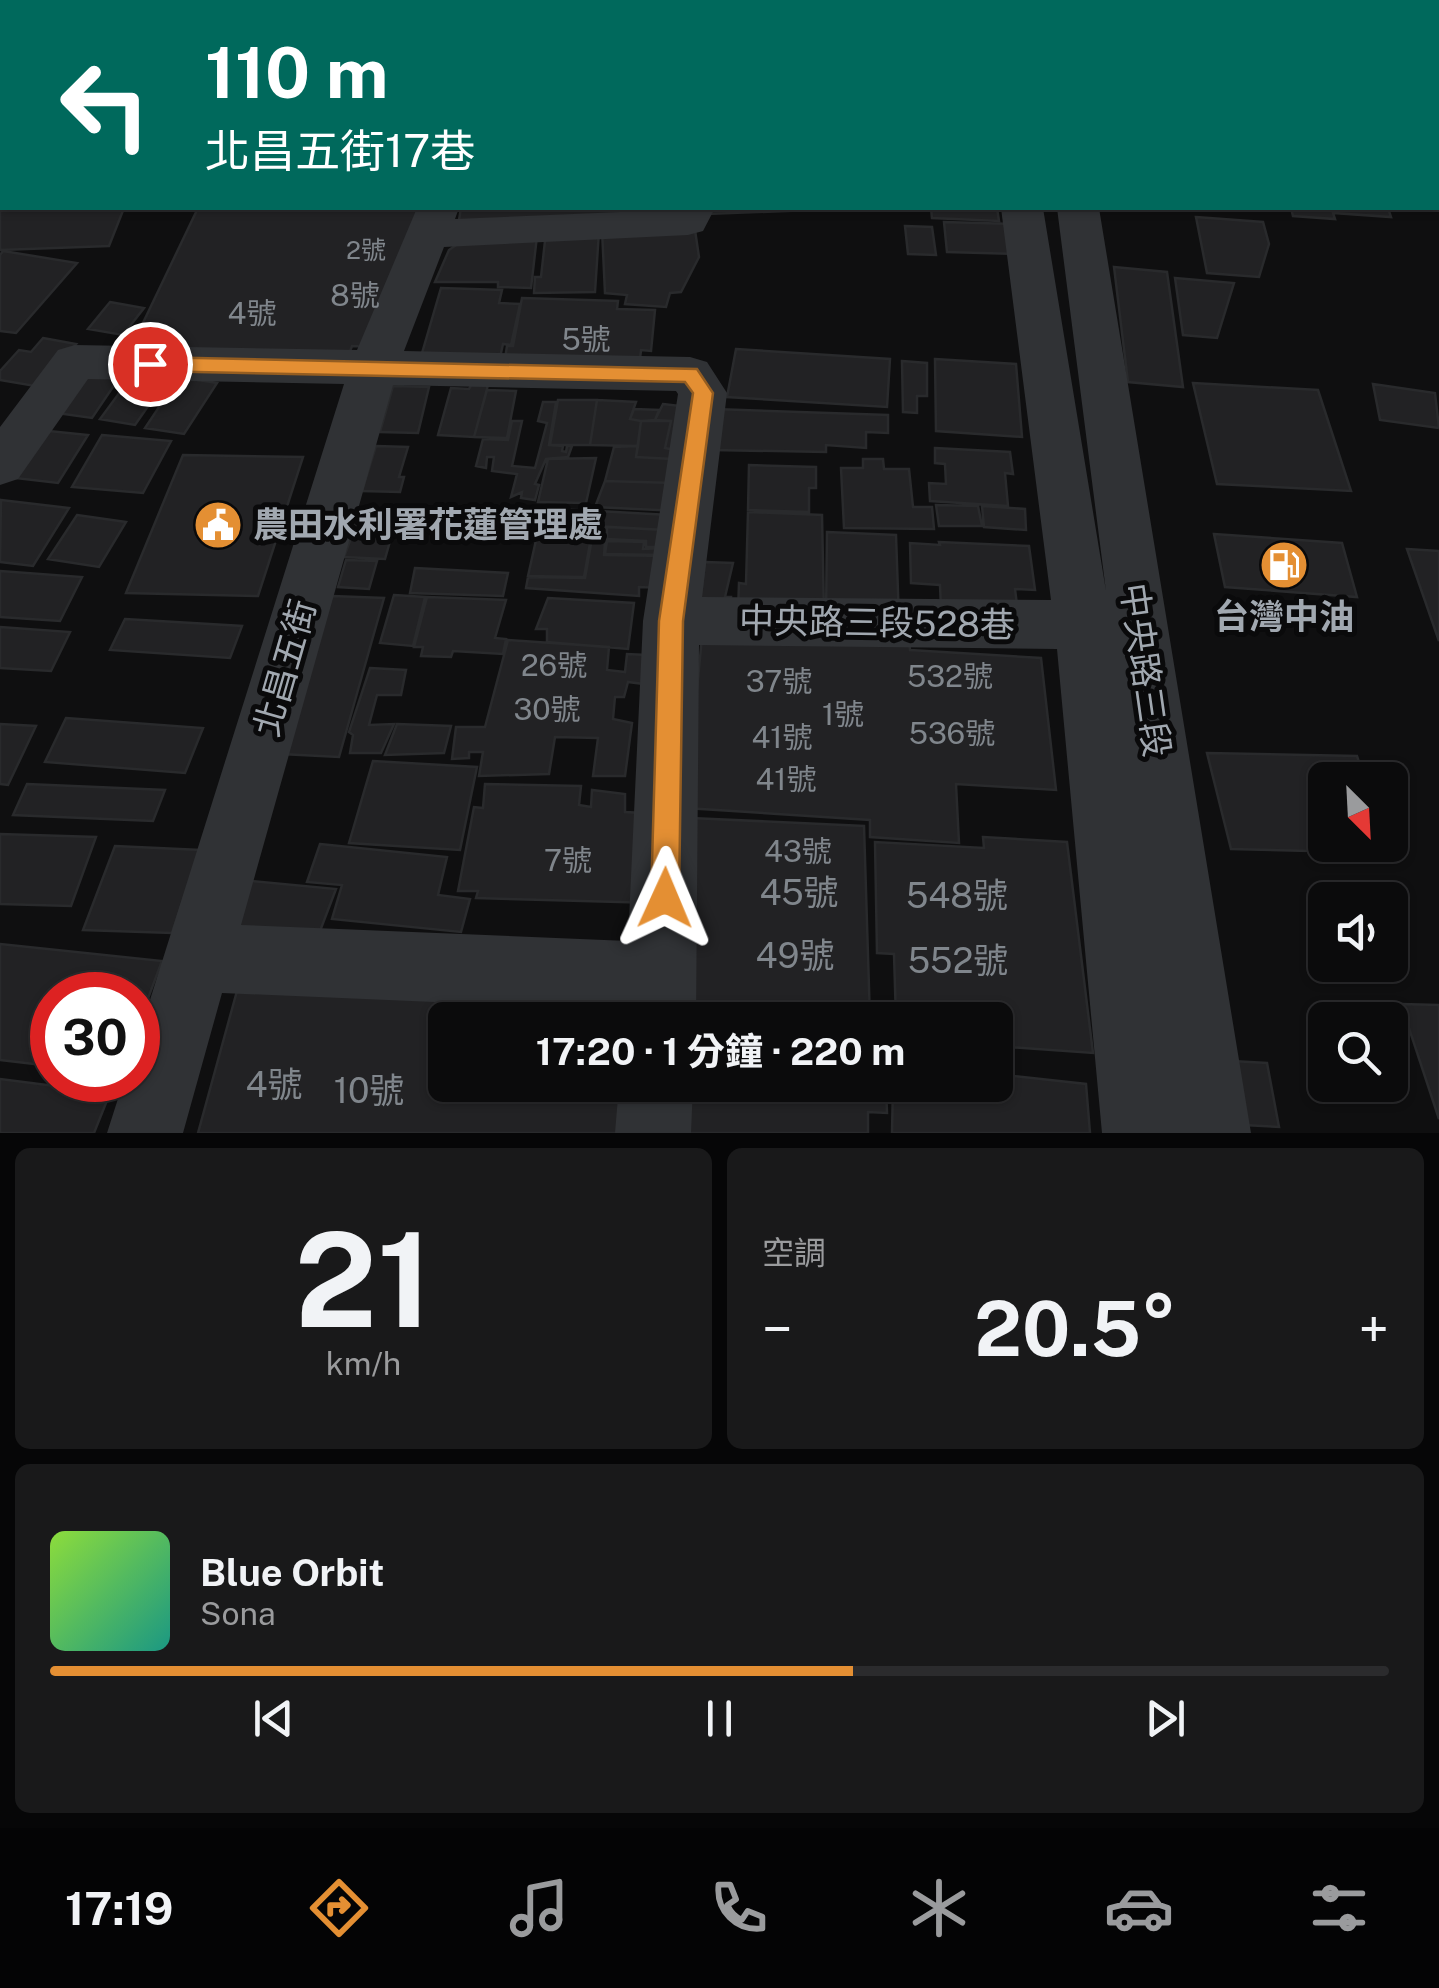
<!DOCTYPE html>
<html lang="zh-TW">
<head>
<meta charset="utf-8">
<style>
	:root { --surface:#0b0b0c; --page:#19191a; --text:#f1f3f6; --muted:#9a9b9d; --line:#2b2b2d; --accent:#e48f33 }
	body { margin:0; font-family:"Public Sans","Noto Sans TC",sans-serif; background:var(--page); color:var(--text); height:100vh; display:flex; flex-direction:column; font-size:38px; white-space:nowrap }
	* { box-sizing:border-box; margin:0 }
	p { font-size:32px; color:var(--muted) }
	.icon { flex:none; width:55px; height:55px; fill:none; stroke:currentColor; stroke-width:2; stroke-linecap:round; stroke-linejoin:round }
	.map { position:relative; height:1133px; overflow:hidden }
	.details { display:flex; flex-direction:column; gap:15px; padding:15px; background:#060607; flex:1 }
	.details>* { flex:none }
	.top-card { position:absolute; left:0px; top:0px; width:1440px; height:210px; box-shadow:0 2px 8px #0004,0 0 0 2px var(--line); background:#00695c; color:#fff; overflow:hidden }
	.needle { width:65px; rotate:156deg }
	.tools { position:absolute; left:1308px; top:762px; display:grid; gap:20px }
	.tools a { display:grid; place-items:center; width:100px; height:100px; border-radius:15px; background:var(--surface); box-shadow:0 2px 8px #0004,0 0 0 2px var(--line); font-size:50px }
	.speed { position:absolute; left:30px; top:972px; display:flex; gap:20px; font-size:50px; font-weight:700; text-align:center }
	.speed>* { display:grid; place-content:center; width:130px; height:130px; border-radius:50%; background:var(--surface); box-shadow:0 2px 8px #0004,0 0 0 2px var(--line); line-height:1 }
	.speed .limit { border:15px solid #d22; background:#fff; color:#111 }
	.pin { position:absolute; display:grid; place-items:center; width:85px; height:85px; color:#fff; margin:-42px; border:5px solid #fff; border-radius:50%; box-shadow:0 2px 10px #0007 }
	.me { position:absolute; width:110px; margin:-55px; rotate:1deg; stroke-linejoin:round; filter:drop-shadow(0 0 8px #0008) }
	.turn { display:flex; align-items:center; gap:35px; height:210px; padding:0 40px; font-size:45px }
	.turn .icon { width:130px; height:130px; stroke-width:2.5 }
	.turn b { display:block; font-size:70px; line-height:85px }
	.big { font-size:75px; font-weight:700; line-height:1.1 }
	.details .tile { flex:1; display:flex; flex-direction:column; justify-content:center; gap:15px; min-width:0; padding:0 35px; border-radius:15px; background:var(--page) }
	.details .dial { align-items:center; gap:0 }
	.dial b { font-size:130px; line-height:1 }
	.song { display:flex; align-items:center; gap:30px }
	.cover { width:120px; height:120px; border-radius:15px; background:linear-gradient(135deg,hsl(90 70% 55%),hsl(170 70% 35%)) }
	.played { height:10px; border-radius:5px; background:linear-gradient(90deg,var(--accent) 60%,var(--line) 60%) }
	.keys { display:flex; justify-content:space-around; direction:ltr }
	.heat { display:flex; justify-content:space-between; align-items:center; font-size:55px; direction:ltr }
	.details .tiles { flex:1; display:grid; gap:15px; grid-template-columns:1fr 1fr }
	.tile:last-child { grid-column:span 2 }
	.trip { position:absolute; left:428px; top:1002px; width:585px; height:100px; border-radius:15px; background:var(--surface); box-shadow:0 2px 8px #0004,0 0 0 2px var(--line); font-weight:700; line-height:100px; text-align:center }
	.menu { display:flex; height:160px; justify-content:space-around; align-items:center; background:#040405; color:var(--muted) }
	.menu .icon { width:70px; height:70px }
	.menu .active { color:var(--accent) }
	.menu b { font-size:45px; color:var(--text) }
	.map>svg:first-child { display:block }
	.building { fill:#222224; stroke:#292a2c; stroke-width:2.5 }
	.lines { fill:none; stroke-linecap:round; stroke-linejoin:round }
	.minor { fill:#303235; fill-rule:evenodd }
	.route { fill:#e48f33; stroke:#945d21; stroke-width:2.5 }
	.labels { text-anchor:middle; stroke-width:10; stroke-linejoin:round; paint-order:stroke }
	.far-number-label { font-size:25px; fill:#80868c }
	.number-label { font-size:30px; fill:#80868c }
	.poi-label { font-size:35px; font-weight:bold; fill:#a1a8b0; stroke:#0a0a0b; text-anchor:start }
	.street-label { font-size:35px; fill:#a1a8b0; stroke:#0a0a0b }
	.near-number-label { font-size:35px; fill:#80868c }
</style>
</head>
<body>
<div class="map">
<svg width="1439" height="1133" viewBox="0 0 1439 1133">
	<rect width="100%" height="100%" fill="#0f0f10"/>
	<path class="building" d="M1200 0H1296L1297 2H1201Z
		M0 191 2 208H124L109 246 0 250Z
		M198 208H419L375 347 352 346 349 354 130 350Z
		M461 208H684V216L458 226Z
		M711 208H862L708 214Z
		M931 208H997L999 221 932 218Z
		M1291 208H1388L1391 217 1333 213 1335 219 1293 216Z
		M1196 217 1263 222 1269 244 1259 277 1207 273Z
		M944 222 1013 224 1019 254 947 252Z
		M905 226 932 227 936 255 908 254Z
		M602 230H695L699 257 681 292 670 293 666 307 625 304 627 295 605 293Z
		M599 231 595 292 534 293 535 277H541L546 232Z
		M537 236 531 288 498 287V282H435L449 250 462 241Z
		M3 251 77 263 16 333 0 331V255Z
		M1114 267 1167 272 1183 387 1128 382Z
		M1175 278 1234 283 1217 338 1183 335Z
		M441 288 502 290 499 303 520 304 511 345 503 344 499 362 420 360Z
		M522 298 618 301 617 309 655 310 651 351 641 350 639 367 504 365 507 346H513Z
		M110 302 144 308 123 335 88 329Z
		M43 338 76 344 35 386 0 380V371L19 350 31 352Z
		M736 349 890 359 887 407 727 397Z
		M935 359 1016 364 1022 437 936 431Z
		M902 361 927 363V396H917V413L903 412Z
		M78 373 119 378 92 418 50 412Z
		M131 377 165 382 135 425 100 419Z
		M179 377 217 383 184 434 145 428Z
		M1193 383 1318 390 1351 491 1217 484Z
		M472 384 488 385 474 437 438 435 451 388 469 389Z
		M1373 384 1435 393 1439 428 1380 420Z
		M393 386 429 387 418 433 380 432Z
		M487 390 516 391 507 438 474 437Z
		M558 400H597L590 445H550Z
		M597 400 636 402 630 419 641 421 638 446 590 445Z
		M543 402H556L549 445 563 446 562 451 566 452 567 446H572L568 457 546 459 535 484 539 485 535 500 521 498 522 492 511 497 517 474 492 471 494 457H487L486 468 476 466 483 439 508 440 512 421H522L512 466 535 468 547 423 538 421Z
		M663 404 689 407 684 452 665 448 671 421 655 420Z
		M634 409 659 410 655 420 641 421 630 419Z
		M714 409 888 415V433L866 432V448L826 445V452L713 450Z
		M641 421H671L665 448 675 450 672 459 636 457Z
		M39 430 88 435 58 483 7 477Z
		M102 435 171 441 143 493 72 487Z
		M376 446 408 447 399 477H404L400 492 362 491Z
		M638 446 636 457 672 459 673 483 605 481 614 447Z
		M935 448 1010 452 1013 474 1005 473 1008 506 930 501 929 483 946 484 945 464 935 463Z
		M183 455 303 457 258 596 126 593Z
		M596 458 586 503 538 502 548 459Z
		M863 459H883L884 469H909L913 507H932L934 529 844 528 841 468H863Z
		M749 465 816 467V488H809V512L748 510Z
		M605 481 673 483 678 511 595 507Z
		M1 500 69 508 33 566 0 562Z
		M936 505 978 506 982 526H939Z
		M982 506 1025 509 1026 530 984 527Z
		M354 507 399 509 385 559 344 557 351 538 345 537Z
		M543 509H563L559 524 593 526 584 577 528 576Z
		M563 509 668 515 665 530 559 524Z
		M748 512 822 515 824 613 738 611 739 583 746 584Z
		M77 515 126 522 99 567 48 559Z
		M594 527 606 528 604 555 665 556 663 588 639 587V596L526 588 528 577 585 578Z
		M607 527 664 530V547H646V541L607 539Z
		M827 532 896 535 899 621 826 617Z
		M1214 534 1342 543 1357 597 1225 587Z
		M607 541 644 542 643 549 666 548 665 555 605 554Z
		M939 542 1029 546 1035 590 1015 589 1018 613 941 609 940 585 911 583 910 543 940 545Z
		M1407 549 1439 551V641Z
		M346 560 377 561 369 589 338 587Z
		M705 562 733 563 725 597H731L729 615 699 614Z
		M415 568 508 573 503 596 410 593Z
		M0 571 82 577 60 621 0 617Z
		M394 595 425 597 413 646 380 643Z
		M332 596 384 598 339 757 282 754Z
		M427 597 506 600 495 638 506 639 503 654 453 651 451 657 421 656 423 647H414Z
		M548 598 634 603 628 649 547 642V629H536Z
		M125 619 242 626 230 658 110 650Z
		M703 626 909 638 910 650 1041 658 1056 790 956 784 959 843 870 837V820L686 808Z
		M0 627 70 632 51 671 0 668Z
		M508 640 609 647 607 670 625 672 627 654 647 655 644 684 628 682 624 697H615L613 719 632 723 625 776H593L598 738 555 737 549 774 479 776 483 752H469V758L452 759 456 727H485Z
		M370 668 406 670 401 695H377L369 725 394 724 381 753H350L353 735 349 732Z
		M66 718 203 728 185 773 45 762Z
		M0 724 36 726 8 785 0 784Z
		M397 724 451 726 444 753 385 755Z
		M1207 753 1357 756 1365 780H1325V845H1387L1390 853 1231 849Z
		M373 761 477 767 460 850 349 843Z
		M27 784 165 790 153 821 13 815Z
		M485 784 581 786 579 805 591 807 592 790 625 794V812L662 814 655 903 476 898 478 891H458L474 807 483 808Z
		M691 818 864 826 870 1020H676Z
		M0 834 96 837 71 906 0 904Z
		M983 837 1067 842 1093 1053 995 1046V1020H896L894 954 877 953 875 842 984 848Z
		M320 844 447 857 438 895 470 899 461 932 332 919 342 885 307 882Z
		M115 846 200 850 172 933 83 930Z
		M251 881 336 889 320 931 235 930Z
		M0 944 162 961 138 1025V995H52V1066L0 1060Z
		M240 980 653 997 651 1020H445V1085H646L643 1133H198Z
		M1401 1004 1439 1005V1119Z
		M1232 1061 1267 1063 1279 1127 1244 1125Z
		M995 1074 1086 1084 1090 1133H892L893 1085H995Z
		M0 1079 110 1093 94 1133H0Z
		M672 1085H886L887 1113 868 1112V1133H668Z"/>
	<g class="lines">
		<path class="minor" d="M750 0H784V2H750Z
			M979 0H1013V2H979Z
			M1024 0H1058V2H1024Z
			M1438 120H1439V145H1438Z
			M417 208H459L455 219 715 208 703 231 688 235 444 247 404 351 690 357 707 362 727 393 702 597 1051 600 1001 208H1043L1106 591 1057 208H1099L1251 1133H1102L1057 649 699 645 696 1020H624L625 1010 222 993 183 1133H107L124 1080H138V1038L344 384 88 379 18 479 0 485V427L58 350 75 345 357 350ZM393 385 676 391 678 394 643 621 628 941 241 925Z
			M619 1085H693L691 1133H615Z"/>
	</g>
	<path class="route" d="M150 357 697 369 713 393 683 621 679 898 675 908 665 912 655 908 651 898 659 621 693 393 685 382 150 371 140 364Z"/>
	<defs>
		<g id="civic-disc" transform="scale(2.5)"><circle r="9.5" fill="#e48f33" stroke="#0a0a0b"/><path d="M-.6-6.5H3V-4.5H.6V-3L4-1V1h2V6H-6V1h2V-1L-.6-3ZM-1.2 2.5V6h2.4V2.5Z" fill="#fff"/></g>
		<g id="fuel-disc" transform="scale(2.5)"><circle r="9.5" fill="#e48f33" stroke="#0a0a0b"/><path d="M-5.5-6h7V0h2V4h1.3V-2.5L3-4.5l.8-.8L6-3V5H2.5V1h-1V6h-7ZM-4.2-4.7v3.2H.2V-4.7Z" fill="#fff"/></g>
	</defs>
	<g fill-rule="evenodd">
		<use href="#civic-disc" x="218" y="525"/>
		<use href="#fuel-disc" x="1284" y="565"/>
	</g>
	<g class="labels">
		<g class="far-number-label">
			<text x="366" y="259">2號</text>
		</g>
		<g class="number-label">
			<text x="355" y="306">8號</text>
			<text x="252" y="324">4號</text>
			<text x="586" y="350">5號</text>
			<text x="554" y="676">26號</text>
			<text x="950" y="687">532號</text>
			<text x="779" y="692">37號</text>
			<text x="547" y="720">30號</text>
			<text x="843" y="725">1號</text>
			<text x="952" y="744">536號</text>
			<text x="782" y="748">41號</text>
			<text x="786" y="790">41號</text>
			<text x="798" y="862">43號</text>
			<text x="568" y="871">7號</text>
		</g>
		<g class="poi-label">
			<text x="253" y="537">農田水利署花蓮管理處</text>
			<text x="1284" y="629" text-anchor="middle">台灣中油</text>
		</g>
		<g class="street-label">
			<text transform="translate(877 623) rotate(1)" y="12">中央路三段528巷</text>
			<text transform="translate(285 668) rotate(-74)" y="12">北昌五街</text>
			<text transform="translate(1145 670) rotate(82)" y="12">中央路三段</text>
		</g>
		<g class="near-number-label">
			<text x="799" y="905">45號</text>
			<text x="957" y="908">548號</text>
			<text x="795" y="968">49號</text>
			<text x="958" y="973">552號</text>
			<text x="274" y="1097">4號</text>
			<text x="369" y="1103">10號</text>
		</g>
	</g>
</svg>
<div class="tools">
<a><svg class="needle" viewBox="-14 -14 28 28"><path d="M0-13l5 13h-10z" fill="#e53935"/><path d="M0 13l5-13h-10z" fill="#9a9b9d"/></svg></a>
<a><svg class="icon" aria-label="sound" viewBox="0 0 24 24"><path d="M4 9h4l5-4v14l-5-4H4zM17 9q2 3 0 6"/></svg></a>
<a><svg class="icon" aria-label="search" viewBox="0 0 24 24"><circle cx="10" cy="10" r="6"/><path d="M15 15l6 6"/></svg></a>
</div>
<div class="speed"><div class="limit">30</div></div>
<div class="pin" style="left:150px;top:364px;background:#d93025"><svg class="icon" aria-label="arrive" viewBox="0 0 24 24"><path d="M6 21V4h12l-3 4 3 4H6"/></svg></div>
<svg class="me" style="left:665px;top:898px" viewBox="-20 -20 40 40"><path d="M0-17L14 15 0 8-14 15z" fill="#e48f33" stroke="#fff" stroke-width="4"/></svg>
<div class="trip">17:20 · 1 分鐘 · 220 m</div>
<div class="top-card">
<div class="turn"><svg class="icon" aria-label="left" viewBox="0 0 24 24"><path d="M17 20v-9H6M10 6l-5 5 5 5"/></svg><div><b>110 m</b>北昌五街17巷</div></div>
</div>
</div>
<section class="details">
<div class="tiles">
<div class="tile dial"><b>21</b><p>km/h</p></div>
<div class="tile"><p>空調</p>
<div class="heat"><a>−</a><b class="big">20.5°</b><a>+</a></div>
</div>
<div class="tile">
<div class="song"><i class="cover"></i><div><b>Blue Orbit</b><p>Sona</p></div></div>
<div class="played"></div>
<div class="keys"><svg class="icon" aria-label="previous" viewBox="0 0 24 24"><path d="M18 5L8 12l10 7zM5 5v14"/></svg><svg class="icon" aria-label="pause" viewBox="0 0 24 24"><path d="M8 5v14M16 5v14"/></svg><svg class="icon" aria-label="next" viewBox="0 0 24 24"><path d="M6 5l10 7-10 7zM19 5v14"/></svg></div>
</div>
</div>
</section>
<nav class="menu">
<b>17:19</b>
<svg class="icon active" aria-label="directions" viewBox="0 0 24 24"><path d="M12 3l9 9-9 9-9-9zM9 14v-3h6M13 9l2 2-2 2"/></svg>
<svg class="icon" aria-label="music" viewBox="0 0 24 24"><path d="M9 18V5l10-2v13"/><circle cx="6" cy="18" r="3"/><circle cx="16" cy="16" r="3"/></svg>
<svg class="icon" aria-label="phone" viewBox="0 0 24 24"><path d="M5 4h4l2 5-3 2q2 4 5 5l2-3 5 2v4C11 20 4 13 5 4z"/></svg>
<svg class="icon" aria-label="climate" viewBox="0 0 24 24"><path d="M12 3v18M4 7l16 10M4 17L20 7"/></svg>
<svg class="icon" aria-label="car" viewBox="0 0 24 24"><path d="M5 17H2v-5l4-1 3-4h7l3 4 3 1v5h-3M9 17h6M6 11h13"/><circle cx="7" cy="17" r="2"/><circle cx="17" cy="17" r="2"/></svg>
<svg class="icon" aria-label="filters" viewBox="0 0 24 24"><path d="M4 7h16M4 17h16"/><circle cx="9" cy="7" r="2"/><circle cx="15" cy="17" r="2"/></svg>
</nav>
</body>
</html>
